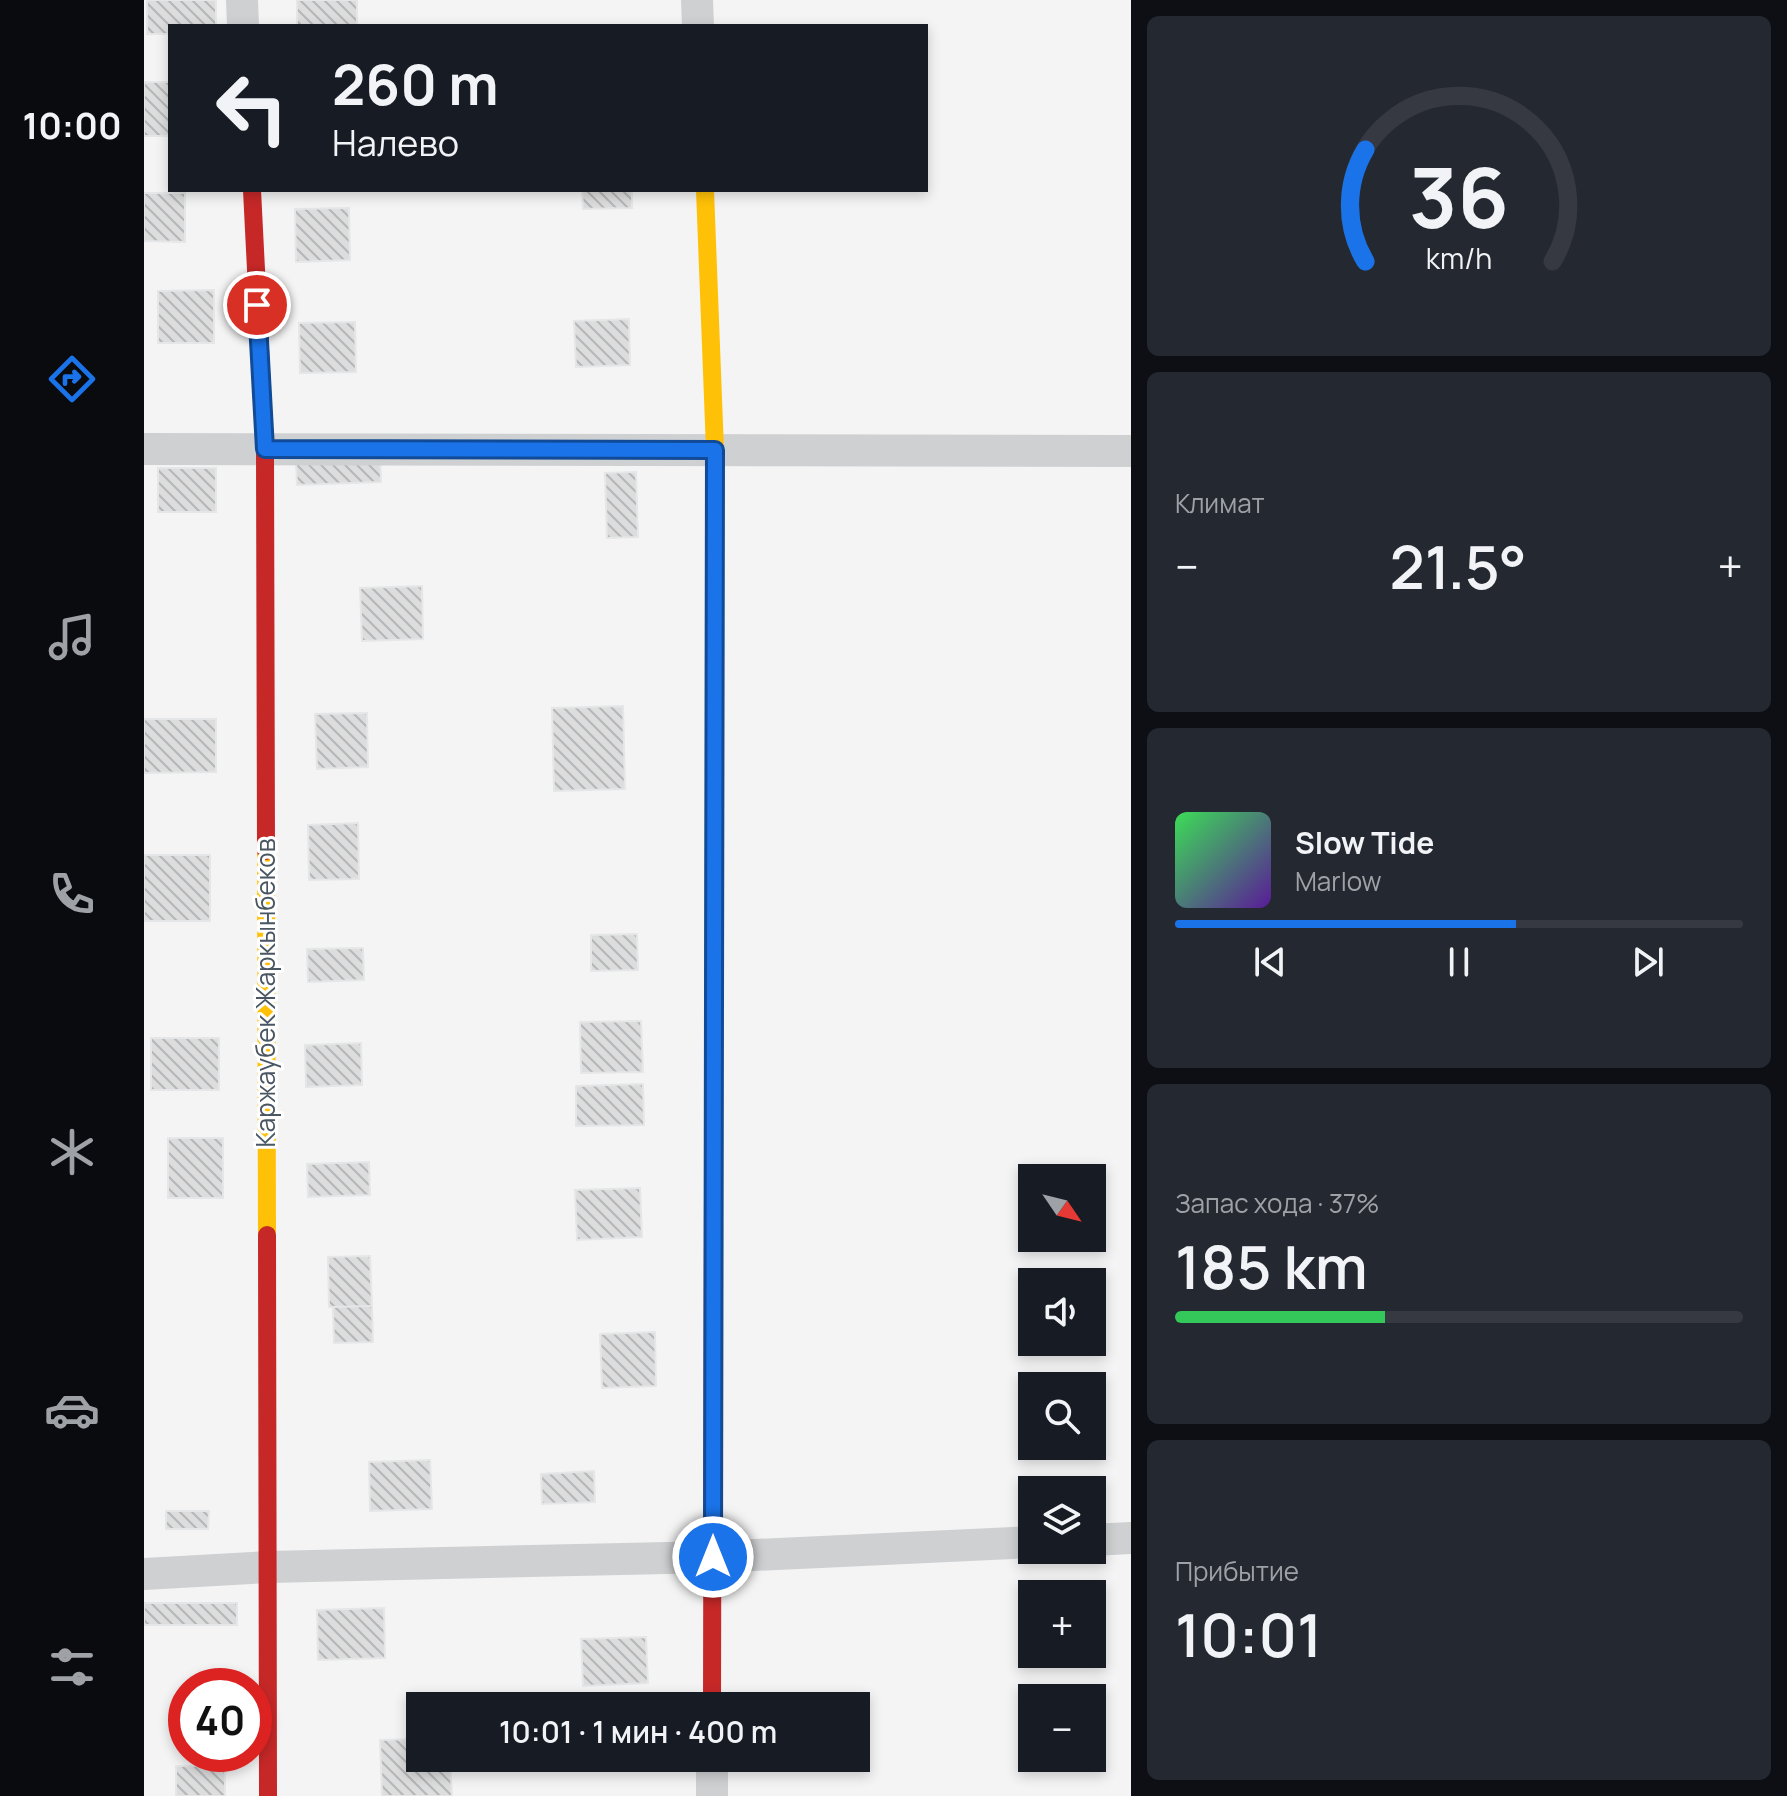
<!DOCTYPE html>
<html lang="ru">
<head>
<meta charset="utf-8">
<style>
	:root { --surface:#171b24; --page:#242831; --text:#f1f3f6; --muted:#9ea1a6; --line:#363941; --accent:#1a73e8 }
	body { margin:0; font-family:Manrope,sans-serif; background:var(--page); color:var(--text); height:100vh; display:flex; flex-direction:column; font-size:30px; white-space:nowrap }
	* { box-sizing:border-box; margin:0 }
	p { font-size:26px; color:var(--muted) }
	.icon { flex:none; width:44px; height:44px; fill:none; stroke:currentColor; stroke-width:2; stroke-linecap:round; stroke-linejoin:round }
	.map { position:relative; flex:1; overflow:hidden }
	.details { display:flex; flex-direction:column; gap:16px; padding:16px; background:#0d0f14; width:656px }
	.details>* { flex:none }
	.guide { position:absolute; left:24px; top:24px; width:760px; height:168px; border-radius:0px; box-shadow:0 4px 12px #0003; background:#171b24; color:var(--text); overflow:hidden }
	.needle { width:52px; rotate:125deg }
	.controls { position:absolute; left:874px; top:1164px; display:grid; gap:16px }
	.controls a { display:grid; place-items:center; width:88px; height:88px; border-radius:0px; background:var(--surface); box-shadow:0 4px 12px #0003; font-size:40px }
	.speed { position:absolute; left:24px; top:1668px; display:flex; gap:16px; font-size:40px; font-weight:700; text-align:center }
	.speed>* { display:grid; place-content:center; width:104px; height:104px; border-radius:50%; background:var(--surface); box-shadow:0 4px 12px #0003; line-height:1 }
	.speed .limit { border:12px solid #d22; background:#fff; color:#111 }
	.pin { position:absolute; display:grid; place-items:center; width:68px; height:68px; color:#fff; margin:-34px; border:4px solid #fff; border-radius:50%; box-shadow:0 2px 8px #0007 }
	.me { position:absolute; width:88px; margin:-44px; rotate:0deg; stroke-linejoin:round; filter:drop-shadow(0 0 6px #0008) }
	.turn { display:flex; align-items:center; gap:28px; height:168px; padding:0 32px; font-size:36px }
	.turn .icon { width:104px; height:104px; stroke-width:2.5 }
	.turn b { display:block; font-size:56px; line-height:68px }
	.big { font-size:60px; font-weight:600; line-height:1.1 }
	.details .card { flex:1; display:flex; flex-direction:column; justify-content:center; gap:12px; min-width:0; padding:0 28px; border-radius:12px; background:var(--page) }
	.details .dial { align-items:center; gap:0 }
	.dial svg { height:208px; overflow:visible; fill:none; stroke:var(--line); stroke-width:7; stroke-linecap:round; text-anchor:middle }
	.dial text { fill:var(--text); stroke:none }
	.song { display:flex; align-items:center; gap:24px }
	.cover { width:96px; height:96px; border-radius:12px; background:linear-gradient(135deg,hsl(130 70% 55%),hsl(270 70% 35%)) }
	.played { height:8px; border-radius:4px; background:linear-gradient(90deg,var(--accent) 60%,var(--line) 60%) }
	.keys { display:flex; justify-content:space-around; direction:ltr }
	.heat { display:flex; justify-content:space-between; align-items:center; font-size:44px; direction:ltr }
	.charge { height:12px; border-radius:6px; background:linear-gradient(90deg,#34c759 37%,var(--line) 0) }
	.trip { position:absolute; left:262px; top:1692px; width:464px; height:80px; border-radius:0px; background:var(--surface); box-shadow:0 4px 12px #0003; font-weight:600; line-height:80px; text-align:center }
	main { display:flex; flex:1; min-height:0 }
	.menu { display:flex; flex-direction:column; width:144px; justify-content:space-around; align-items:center; background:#090b0e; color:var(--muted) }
	.menu .icon { width:56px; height:56px }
	.menu .current { color:var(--accent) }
	.menu b { font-size:36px; color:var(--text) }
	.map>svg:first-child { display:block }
	.building { fill:url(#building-back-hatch); stroke:#e5e6e7; stroke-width:2 }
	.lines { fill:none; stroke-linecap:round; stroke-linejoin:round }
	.street { stroke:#ced0d2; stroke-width:32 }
	.fast { stroke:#4caf50; stroke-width:18 }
	.slow { stroke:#ffc107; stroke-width:18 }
	.jam { stroke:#c62828; stroke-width:18 }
	.route-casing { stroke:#114b97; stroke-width:20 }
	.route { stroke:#1a73e8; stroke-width:14 }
	.labels { text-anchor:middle; stroke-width:6; stroke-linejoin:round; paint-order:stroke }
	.street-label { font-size:26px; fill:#4a5661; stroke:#fff }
</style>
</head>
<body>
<main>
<nav class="menu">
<b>10:00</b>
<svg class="icon current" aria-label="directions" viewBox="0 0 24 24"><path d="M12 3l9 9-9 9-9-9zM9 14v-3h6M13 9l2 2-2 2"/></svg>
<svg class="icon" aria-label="music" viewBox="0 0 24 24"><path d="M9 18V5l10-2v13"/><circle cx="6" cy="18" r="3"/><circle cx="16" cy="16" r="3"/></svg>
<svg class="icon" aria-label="phone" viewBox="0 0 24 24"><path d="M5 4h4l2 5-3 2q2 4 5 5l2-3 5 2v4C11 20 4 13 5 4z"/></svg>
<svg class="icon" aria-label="climate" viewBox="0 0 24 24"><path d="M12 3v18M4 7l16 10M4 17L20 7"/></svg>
<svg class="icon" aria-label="car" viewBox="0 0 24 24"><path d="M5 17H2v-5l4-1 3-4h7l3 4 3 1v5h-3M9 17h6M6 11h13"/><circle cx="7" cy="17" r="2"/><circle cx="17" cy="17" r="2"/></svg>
<svg class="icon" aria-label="filters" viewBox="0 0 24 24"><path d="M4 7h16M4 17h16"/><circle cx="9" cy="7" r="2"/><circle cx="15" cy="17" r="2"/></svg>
</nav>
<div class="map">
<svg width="987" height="1796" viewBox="0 0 987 1796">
	<defs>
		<pattern id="building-back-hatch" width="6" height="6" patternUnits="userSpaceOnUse" patternTransform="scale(2)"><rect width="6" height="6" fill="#ddddde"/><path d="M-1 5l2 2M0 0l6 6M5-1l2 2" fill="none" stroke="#b5b6b7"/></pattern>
	</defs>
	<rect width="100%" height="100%" fill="#f4f4f4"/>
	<path class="building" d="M3 0H72V26H26V34H3Z
		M153 0H213V26H153Z
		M0 82H26V136H0Z
		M438 190H488V208L439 209Z
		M0 193H41V242L0 241Z
		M205 208 206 260 152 262 151 209Z
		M70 290V343H14V291Z
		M485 319 486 365 432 367 430 321Z
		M211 322 212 372 156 373 155 323Z
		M236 459 237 482 153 485 152 462Z
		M14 468H72V512H14Z
		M492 472 494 537 463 538 461 473Z
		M278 586 279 639 218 641 216 588Z
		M479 706 481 789 410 791 408 708Z
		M223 713 224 767 173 769 171 714Z
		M0 719H72V772L0 773Z
		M214 823 215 879 165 880 164 825Z
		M0 855H66V921H0Z
		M493 934 494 970 447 971V935Z
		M219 948 220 980 164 982 163 949Z
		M497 1021 499 1072 437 1073 436 1022Z
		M7 1038H75V1090H7Z
		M217 1043 218 1085 162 1087 161 1045Z
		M499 1084 500 1125 432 1126V1086Z
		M24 1138H79V1198H24Z
		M225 1162 226 1195 164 1197 163 1164Z
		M496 1188 498 1237 433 1240 431 1190Z
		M226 1256 228 1306 185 1307 184 1257Z
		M228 1306 229 1342 190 1343 189 1307Z
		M511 1332 512 1386 458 1388 456 1334Z
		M286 1460 288 1509 226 1511 225 1462Z
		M450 1471 451 1502 398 1504 397 1474Z
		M22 1511H65L64 1529H22Z
		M0 1603H93V1625H0Z
		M240 1608 241 1658 174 1660 173 1610Z
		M502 1637 504 1683 439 1686 437 1639Z
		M515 1693V1706H414V1696Z
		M276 1739V1758H306L308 1796H238L236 1740Z
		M32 1766H81V1796H32Z"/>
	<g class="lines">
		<path class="street" d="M98 0 99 26
			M553 0 554 26
			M0 449 987 451
			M948 1540 987 1538
			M0 1574 124 1567 569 1557 888 1542
			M568 1796V1758"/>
		<path class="fast" d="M569 1197 570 779"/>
		<path class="slow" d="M561 190 571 450 570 779
			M122 851 123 1235"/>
		<path class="jam" d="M108 190 121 449 122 851
			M123 1235 124 1796
			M568 1706 569 1197"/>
	</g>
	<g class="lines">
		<g class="route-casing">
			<path id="route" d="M113 305 121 449 571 450 569 1557"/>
		</g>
		<use href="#route" class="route"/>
	</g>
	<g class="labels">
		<g class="street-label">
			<text transform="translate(122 993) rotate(-90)" y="9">Каржаубек Жаркынбеков</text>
		</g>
	</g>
</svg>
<div class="controls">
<a><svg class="needle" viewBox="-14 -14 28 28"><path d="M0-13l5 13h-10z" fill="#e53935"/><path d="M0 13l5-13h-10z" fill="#9ea1a6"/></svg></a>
<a><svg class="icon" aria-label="sound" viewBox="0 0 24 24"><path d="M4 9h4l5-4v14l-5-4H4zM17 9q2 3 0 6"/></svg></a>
<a><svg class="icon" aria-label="search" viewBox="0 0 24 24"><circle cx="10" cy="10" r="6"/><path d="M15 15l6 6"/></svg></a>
<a><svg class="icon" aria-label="layers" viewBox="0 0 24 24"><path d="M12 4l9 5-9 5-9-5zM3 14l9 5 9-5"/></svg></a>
<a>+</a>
<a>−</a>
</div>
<div class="speed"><div class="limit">40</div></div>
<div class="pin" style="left:113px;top:305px;background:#d93025"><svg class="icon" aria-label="arrive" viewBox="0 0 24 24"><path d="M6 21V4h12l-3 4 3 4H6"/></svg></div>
<svg class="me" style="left:569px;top:1557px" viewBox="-20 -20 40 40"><circle r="17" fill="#1a73e8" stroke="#fff" stroke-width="3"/><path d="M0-11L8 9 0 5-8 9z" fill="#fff"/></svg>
<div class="trip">10:01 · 1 мин · 400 m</div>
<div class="guide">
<div class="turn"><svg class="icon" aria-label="left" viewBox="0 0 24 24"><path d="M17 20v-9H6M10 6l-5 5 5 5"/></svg><div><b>260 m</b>Налево</div></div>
</div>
</div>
<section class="details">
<div class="card dial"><svg viewBox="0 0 100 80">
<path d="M14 69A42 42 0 1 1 86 69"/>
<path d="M14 69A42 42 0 0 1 14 26" stroke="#1a73e8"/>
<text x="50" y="56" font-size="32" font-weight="700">36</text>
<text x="50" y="72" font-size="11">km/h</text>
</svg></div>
<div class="card"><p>Климат</p>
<div class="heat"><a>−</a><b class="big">21.5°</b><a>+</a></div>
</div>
<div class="card">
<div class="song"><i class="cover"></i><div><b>Slow Tide</b><p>Marlow</p></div></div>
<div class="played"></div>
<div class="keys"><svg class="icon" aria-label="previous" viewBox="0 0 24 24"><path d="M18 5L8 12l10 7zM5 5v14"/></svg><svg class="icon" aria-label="pause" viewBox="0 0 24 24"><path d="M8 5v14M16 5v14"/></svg><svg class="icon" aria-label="next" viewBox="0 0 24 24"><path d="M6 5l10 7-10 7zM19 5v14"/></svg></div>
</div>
<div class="card"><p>Запас хода · 37%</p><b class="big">185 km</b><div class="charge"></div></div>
<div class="card"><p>Прибытие</p><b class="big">10:01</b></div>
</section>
</main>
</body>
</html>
